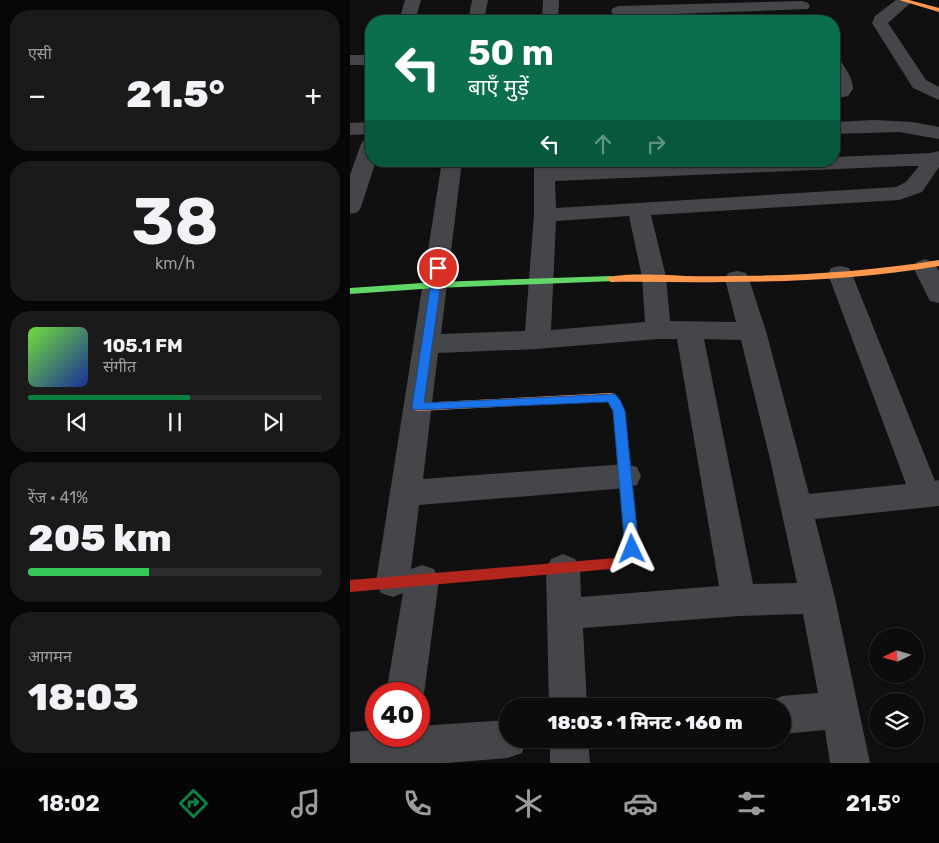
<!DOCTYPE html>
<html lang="hi">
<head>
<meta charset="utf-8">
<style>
	:root { --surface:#0c0c0d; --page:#1a1a1b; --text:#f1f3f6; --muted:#9a9b9d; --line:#2c2c2e; --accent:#0b8043 }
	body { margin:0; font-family:Rubik,"Noto Sans Devanagari",sans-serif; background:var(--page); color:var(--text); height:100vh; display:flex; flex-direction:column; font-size:19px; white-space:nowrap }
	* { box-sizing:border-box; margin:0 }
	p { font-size:16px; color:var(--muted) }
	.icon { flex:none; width:28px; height:28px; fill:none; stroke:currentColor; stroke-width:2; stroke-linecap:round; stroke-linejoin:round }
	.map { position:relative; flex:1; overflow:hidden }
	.side { display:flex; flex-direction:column; gap:10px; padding:10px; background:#070707; width:350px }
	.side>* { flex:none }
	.top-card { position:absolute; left:15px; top:15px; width:475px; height:152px; border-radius:20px; box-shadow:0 1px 4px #0004,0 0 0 1px var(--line); background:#0b6e4f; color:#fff; overflow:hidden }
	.needle { width:32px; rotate:265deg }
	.fabs { position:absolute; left:519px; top:628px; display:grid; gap:10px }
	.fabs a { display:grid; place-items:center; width:55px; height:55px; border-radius:50%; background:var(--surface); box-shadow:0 1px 4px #0004,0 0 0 1px var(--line); font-size:25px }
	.speed { position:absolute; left:15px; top:682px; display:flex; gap:10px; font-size:25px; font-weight:700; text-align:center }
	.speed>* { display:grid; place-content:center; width:65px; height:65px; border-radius:50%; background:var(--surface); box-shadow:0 1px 4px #0004,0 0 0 1px var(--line); line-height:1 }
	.speed .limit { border:8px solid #d22; background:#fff; color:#111 }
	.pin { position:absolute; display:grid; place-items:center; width:42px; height:42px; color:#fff; margin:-21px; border:2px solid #fff; border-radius:50%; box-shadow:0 1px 5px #0007 }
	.me { position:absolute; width:55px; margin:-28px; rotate:358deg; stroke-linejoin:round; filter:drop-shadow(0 0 4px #0008) }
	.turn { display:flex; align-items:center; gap:18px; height:105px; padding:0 20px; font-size:22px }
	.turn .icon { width:65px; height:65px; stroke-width:2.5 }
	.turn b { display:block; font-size:35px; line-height:42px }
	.lanes { display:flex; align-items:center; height:48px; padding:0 20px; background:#0003; justify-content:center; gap:25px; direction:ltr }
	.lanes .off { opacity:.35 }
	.big { font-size:38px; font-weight:800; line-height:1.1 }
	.side .card { flex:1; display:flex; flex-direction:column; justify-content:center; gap:8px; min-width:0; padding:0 18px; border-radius:20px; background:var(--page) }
	.side .dial { align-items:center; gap:0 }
	.dial b { font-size:65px; line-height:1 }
	.song { display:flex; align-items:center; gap:15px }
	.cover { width:60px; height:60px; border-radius:8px; background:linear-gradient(135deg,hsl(100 70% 55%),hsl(230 70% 35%)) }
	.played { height:5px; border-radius:2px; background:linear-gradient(90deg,var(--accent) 55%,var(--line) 55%) }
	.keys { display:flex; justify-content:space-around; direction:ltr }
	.heat { display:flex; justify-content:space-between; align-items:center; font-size:28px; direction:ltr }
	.charge { height:8px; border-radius:4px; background:linear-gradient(90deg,#34c759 41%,var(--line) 0) }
	.trip { position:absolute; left:149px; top:698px; width:292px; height:50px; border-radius:25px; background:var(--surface); box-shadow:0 1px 4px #0004,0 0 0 1px var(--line); font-weight:800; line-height:50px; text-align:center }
	.dock { display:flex; height:80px; justify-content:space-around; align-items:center; background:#050505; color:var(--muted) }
	.dock .icon { width:35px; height:35px }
	.dock .active { color:var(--accent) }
	.dock b { font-size:22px; color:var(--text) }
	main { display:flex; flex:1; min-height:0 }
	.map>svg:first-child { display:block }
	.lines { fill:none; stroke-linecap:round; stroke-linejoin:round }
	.street { fill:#454649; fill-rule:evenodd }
	.fast { fill:#63d668; fill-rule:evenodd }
	.slow { fill:#ff974d; fill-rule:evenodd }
	.jam { fill:#b3261e; fill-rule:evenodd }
	.route { fill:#1a73e8; stroke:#114b97 }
</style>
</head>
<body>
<main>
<section class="side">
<div class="card"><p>एसी</p>
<div class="heat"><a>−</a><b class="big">21.5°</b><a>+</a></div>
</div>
<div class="card dial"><b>38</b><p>km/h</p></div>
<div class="card">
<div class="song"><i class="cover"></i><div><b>105.1 FM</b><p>संगीत</p></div></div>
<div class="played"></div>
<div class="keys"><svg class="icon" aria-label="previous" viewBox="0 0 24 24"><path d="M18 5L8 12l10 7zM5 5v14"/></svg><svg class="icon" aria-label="pause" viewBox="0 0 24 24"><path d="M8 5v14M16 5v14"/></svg><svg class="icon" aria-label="next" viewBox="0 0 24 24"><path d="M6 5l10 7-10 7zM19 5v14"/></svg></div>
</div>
<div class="card"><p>रेंज · 41%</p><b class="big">205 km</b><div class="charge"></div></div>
<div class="card"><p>आगमन</p><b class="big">18:03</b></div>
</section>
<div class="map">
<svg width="589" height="763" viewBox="0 0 589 763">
	<rect width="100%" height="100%" fill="#101011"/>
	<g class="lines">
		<path class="street" d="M55 0H71L65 21H49Z
			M122 0H138L134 21H118Z
			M193 0H209L208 21H192Z
			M546 0 563 1 538 23 576 80 589 87V100L563 88 522 23 525 16Z
			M452 1 458 3 460 6 458 9 269 16 263 14 261 11 263 8 269 6Z
			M0 55H21V65H0Z
			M484 59 490 60C496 69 503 79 503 89L498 96 484 99Z
			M524 120 562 122 589 127V139L549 132 484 134V122Z
			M21 122V134L0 135V123Z
			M21 138V161H26L11 207 8 212 0 214V175L11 144 14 140Z
			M589 151V167L572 192 549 200 301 215 316 277 320 321 386 322 375 279 378 273 387 271 396 273 399 279 416 331 459 494 556 484 478 274 481 268 490 266 499 268 502 274 585 481 589 480V506L465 519 485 598 520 763H480L475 730 432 734V706H417L419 702 432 696 468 693 453 614 389 616 233 628 237 706H199L196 569 201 559 213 554 225 559 230 569 231 597 369 586 327 339H308L187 349 88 353 73 479 276 464 287 467 291 476 287 485 276 488 69 505 61 569 72 565 84 569 89 580 74 694 69 705V694H36L53 593 43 597 31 593 26 582 92 161H112L91 334 175 331 184 215V161H204L205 168 375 161H484V157L581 153ZM557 166H569L556 182 546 187 206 208 205 181ZM279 216 292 277 295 322 201 330 206 221ZM354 339 391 340 420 459 447 583 403 584Z
			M575 259 583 262 589 271V303L580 301 563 267 567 262Z
			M158 720V739H177L172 753 158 758 96 763H0V732L26 730V736H69V726Z
			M200 739H238L240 763H200Z"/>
		<path class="fast" d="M261 276 265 277 266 279 265 281 86 288 0 294V288L86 282Z"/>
		<path class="slow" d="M549 0H559L589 8V12Z
			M589 260V266C517 278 445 282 372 282 335 283 298 281 261 282L256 279C263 272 321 275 335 276 420 277 505 274 589 260Z
			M261 393 265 394 275 411 282 490 280 494 276 495 272 494 270 490 263 411 258 401 68 411 64 410 62 407 64 404 68 403Z"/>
		<path class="jam" d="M276 485 280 486 282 490 289 549 282 563 272 568 0 592V580L265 558 272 555 275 549 270 490 272 486Z"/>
	</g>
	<path class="route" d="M88 264 93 268 74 403 265 394 270 400 275 411 289 549 287 553 282 555 277 553 275 549 263 411 258 402 64 410 62 407 83 268Z"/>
</svg>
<div class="fabs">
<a><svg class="needle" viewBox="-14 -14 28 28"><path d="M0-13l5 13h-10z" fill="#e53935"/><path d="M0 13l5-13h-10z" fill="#9a9b9d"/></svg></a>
<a><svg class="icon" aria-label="layers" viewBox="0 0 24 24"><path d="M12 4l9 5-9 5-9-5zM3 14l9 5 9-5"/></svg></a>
</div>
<div class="speed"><div class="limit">40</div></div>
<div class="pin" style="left:88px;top:268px;background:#d93025"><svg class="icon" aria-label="arrive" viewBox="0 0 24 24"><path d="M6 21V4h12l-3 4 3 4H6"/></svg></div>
<svg class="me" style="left:282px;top:549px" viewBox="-20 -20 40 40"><path d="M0-17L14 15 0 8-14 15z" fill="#1a73e8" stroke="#fff" stroke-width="4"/></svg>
<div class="trip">18:03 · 1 मिनट · 160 m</div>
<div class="top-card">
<div class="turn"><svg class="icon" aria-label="left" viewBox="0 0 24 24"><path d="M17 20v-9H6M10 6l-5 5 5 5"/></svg><div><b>50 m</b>बाएँ मुड़ें</div></div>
<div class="lanes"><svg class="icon" aria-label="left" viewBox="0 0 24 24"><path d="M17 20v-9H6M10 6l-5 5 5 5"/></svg><svg class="icon off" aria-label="ahead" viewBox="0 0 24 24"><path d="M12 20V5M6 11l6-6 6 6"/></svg><svg class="icon off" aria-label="right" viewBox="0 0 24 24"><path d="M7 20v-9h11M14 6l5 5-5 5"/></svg></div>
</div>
</div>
</main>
<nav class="dock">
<b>18:02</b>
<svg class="icon active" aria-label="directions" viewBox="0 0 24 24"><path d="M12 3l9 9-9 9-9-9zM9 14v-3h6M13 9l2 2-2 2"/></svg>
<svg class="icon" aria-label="music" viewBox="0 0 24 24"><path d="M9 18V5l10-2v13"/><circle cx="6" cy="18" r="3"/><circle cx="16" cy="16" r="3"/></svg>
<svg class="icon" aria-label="phone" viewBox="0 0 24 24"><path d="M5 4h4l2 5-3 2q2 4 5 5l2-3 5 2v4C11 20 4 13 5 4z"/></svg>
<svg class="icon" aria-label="climate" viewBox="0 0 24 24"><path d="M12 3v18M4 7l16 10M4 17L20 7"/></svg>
<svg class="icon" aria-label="car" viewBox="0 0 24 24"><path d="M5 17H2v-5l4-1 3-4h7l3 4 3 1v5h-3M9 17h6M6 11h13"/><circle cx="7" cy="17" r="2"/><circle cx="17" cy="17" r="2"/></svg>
<svg class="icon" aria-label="filters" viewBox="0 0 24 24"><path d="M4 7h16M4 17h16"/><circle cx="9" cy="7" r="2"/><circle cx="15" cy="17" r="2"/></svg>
<b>21.5°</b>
</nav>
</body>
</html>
